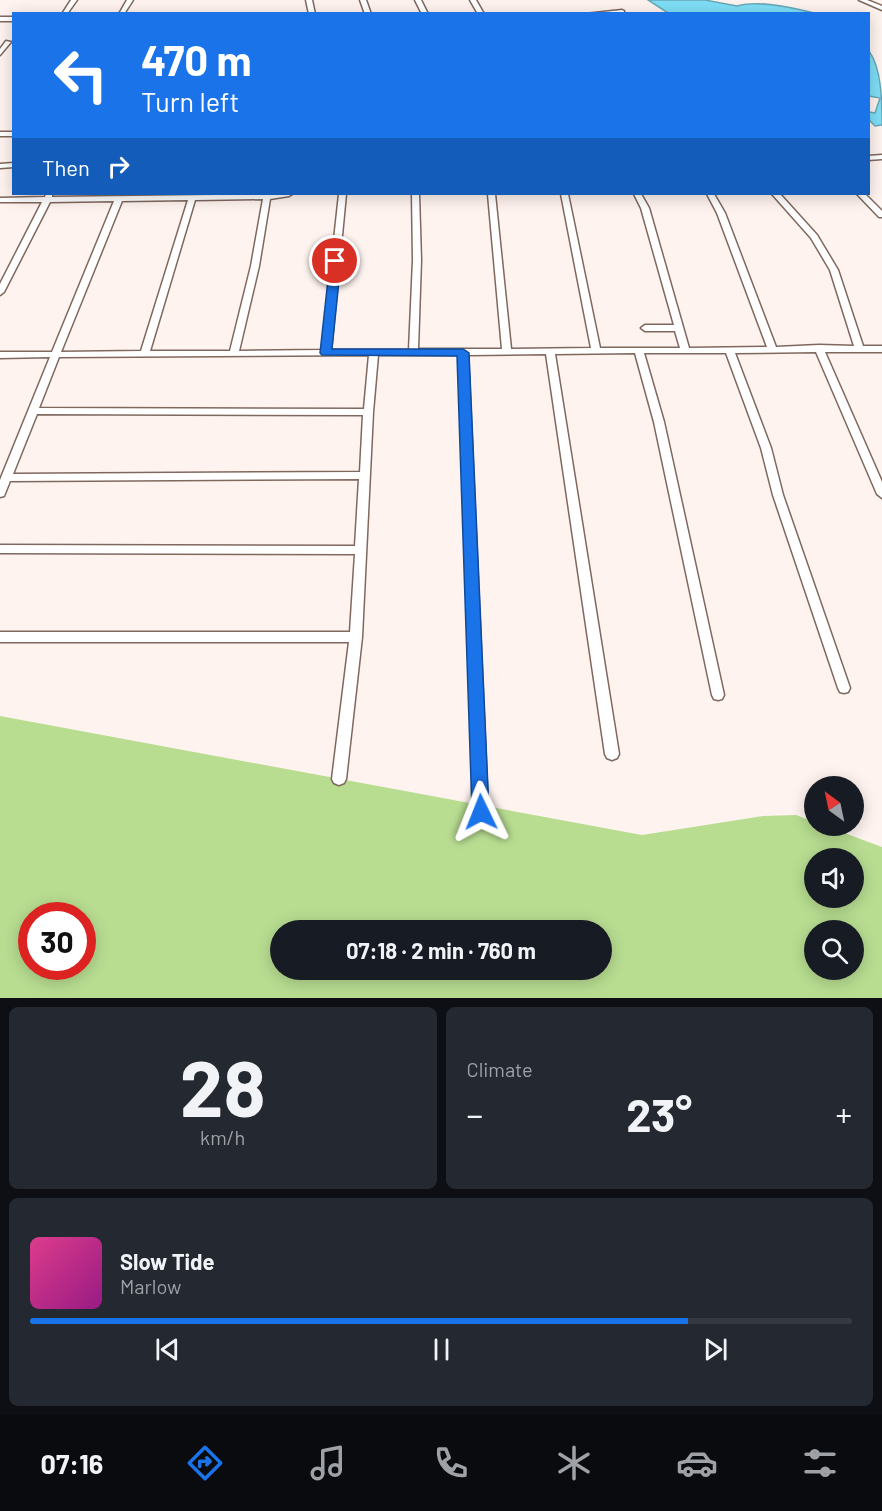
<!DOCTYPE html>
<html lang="en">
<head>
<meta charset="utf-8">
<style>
	:root { --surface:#171b24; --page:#242831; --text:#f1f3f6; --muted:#9ea1a6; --line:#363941; --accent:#1a73e8 }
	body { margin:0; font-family:Barlow,sans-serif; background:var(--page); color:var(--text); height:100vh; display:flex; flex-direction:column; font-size:22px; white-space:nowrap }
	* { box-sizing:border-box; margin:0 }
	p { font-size:20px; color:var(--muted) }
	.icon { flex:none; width:33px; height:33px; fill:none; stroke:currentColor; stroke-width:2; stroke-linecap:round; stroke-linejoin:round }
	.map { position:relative; height:998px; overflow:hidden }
	.drawer { display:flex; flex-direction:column; gap:9px; padding:9px; background:#0d0f14; flex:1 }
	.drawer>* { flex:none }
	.top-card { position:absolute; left:12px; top:12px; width:858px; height:183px; border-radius:0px; box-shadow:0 3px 15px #0003; background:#1a73e8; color:#fff; overflow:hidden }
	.needle { width:39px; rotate:327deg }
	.tools { position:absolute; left:804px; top:776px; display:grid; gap:12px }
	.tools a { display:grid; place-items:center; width:60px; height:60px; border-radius:50%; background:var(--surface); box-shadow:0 3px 15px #0003; font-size:30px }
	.speed { position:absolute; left:18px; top:902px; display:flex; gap:12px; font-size:30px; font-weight:700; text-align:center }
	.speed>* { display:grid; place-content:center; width:78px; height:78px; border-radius:50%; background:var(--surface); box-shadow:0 3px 15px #0003; line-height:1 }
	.speed .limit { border:9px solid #d22; background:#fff; color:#111 }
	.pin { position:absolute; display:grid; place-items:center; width:51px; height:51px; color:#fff; margin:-26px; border:3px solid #fff; border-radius:50%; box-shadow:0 2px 6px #0007 }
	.me { position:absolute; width:66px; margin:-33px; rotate:358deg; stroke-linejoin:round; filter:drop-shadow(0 0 4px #0008) }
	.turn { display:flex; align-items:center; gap:21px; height:126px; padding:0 30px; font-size:27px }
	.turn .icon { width:78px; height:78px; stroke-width:2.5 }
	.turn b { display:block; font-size:42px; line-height:51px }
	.then { display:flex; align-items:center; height:57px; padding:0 30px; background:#0003; gap:12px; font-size:22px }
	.big { font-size:45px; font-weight:700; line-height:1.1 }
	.drawer .widget { flex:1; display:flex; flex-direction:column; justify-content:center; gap:9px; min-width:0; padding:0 21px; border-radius:9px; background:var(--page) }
	.drawer .dial { align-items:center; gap:0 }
	.dial b { font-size:78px; line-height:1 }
	.song { display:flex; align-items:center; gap:18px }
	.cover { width:72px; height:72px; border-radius:9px; background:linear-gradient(135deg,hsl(330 70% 55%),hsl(310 70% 35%)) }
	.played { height:6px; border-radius:3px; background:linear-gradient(90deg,var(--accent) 80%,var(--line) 80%) }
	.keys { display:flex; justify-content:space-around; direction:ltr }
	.heat { display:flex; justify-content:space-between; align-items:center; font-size:33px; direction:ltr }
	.drawer .tiles { flex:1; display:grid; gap:9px; grid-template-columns:1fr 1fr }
	.widget:last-child { grid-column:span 2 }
	.trip { position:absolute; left:270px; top:920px; width:342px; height:60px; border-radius:30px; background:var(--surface); box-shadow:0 3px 15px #0003; font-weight:700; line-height:60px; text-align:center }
	.tabs { display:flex; height:96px; justify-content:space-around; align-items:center; background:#090b0e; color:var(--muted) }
	.tabs .icon { width:42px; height:42px }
	.tabs .current { color:var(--accent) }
	.tabs b { font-size:27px; color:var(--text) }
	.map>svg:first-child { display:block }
	.green { fill:#b8dd91; fill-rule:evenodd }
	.water { fill:#7edef6; stroke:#69a9b8; stroke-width:1.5 }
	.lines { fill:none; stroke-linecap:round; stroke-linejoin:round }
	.minor-casing { stroke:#7f685e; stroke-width:3 }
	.minor { fill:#fff; fill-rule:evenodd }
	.route { fill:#1a73e8; stroke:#114b97; stroke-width:1.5 }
</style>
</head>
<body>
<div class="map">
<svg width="882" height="998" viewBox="0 0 882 998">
	<rect width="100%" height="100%" fill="#fef3ef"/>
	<path class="green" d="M0 716 642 835 763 816 796 815 814 822V825H823L882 847V998H0ZM814 858H854V897H814ZM32 915H82V966H32ZM280 930H602V969H280ZM814 930H854V969H814Z"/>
	<path class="water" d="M648 0H705L737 6C758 0 790 7 814 13H668Z
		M869 51C882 69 882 103 882 125L875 126 869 120V112L875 113 880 98 869 96Z"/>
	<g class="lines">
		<g class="minor-casing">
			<path id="minor" d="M71 0H77L67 14H62Z
				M127 0H133L124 14H119Z
				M306 0H312L315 14H309Z
				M360 0H366L371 14H365Z
				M415 0H421L428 14H422Z
				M470 0H476L484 14H478Z
				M859 0H867L882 6V10Z
				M622 10 624 11V13L585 14Z
				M0 17H14V21H0Z
				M6 41 11 42 0 55V49Z
				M0 132H14V136H0Z
				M882 155V159L868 160V156Z
				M14 163V167L0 168V164Z
				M46 194H52V197L292 194 289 196 270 199 259 266 239 351 322 350 339 194H346L331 350H409L413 260 412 194H419L421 260 418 349H502L488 194H495L511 349 591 348 561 194H568L600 348H680L675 331H645L641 328 645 325H674L641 208 634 194H641L649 208 689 348 767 347 717 213 707 194H714L725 213 776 347 819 345 854 346 830 270 811 238 772 194H780L817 235 838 270 863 346H882V352H825L882 482V498L877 494 816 352 735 353 771 448 783 495 850 688 848 692 844 693 840 692 838 688 773 495 761 448 726 353H644L664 422 724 695 722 699 718 700 714 699 712 695 654 422 635 353 555 354 619 754 617 758 612 760 607 758 605 754 546 354 468 355 488 812 486 816 481 818 476 816 474 812 459 355H378L373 412 362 637 346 779 344 783 339 785 334 783 332 779 349 642H0V632H350L355 554 0 553V545L355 546 359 479 10 481 4 496 0 497V480L50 357 0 358V352H52L114 201 50 202 4 292 0 295V284L42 202H0V198L45 197ZM263 199 251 266 230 351H150L195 200ZM188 200 141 351 61 352 122 201ZM369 355 364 409 39 408 59 357ZM37 414 363 415 360 472 13 474Z
				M857 194H865L882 211V217H879Z"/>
		</g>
		<use href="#minor" class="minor"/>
	</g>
	<path class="route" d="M335 258 341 261 332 349H463L469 353 489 812 487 818 481 820 474 818 472 812 457 356 322 355 320 353 330 261Z"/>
</svg>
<div class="tools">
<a><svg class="needle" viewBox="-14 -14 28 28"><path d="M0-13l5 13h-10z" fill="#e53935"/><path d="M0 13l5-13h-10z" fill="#9ea1a6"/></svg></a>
<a><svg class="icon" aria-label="sound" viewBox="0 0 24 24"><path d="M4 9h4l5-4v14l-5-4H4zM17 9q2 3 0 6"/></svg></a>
<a><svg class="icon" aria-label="search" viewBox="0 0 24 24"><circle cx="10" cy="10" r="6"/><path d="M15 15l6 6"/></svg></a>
</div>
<div class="speed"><div class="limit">30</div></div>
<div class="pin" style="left:335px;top:261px;background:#d93025"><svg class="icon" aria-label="arrive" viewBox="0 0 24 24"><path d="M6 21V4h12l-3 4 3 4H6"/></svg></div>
<svg class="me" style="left:481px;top:812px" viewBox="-20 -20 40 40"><path d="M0-17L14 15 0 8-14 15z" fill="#1a73e8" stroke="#fff" stroke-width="4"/></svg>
<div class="trip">07:18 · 2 min · 760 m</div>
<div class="top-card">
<div class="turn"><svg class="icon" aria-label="left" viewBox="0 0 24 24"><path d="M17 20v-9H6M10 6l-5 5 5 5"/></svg><div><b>470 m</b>Turn left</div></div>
<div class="then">Then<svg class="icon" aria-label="right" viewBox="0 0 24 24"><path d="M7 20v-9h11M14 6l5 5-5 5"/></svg></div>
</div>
</div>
<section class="drawer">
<div class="tiles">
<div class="widget dial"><b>28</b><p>km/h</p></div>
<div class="widget"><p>Climate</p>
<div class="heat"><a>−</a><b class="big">23°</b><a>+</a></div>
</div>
<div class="widget">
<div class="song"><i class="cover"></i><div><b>Slow Tide</b><p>Marlow</p></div></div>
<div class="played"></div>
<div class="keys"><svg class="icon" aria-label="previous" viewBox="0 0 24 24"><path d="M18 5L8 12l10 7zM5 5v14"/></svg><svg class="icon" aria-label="pause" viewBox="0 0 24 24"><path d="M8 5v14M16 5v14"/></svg><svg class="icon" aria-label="next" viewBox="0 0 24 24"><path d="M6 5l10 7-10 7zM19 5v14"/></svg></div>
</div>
</div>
</section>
<nav class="tabs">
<b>07:16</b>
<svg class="icon current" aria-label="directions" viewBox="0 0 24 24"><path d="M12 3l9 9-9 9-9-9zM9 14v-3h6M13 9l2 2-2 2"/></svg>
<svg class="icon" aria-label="music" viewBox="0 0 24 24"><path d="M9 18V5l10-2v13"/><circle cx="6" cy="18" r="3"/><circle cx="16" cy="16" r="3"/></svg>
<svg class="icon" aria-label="phone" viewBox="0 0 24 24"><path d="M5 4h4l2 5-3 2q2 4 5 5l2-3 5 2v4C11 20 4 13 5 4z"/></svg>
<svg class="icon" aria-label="climate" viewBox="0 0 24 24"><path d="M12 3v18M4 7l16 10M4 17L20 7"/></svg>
<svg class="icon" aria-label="car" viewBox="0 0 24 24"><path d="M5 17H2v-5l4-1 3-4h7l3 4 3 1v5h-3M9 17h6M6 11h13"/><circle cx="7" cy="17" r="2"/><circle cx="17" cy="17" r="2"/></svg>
<svg class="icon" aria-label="filters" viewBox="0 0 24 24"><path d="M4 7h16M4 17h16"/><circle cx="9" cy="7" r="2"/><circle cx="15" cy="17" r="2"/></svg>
</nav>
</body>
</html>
